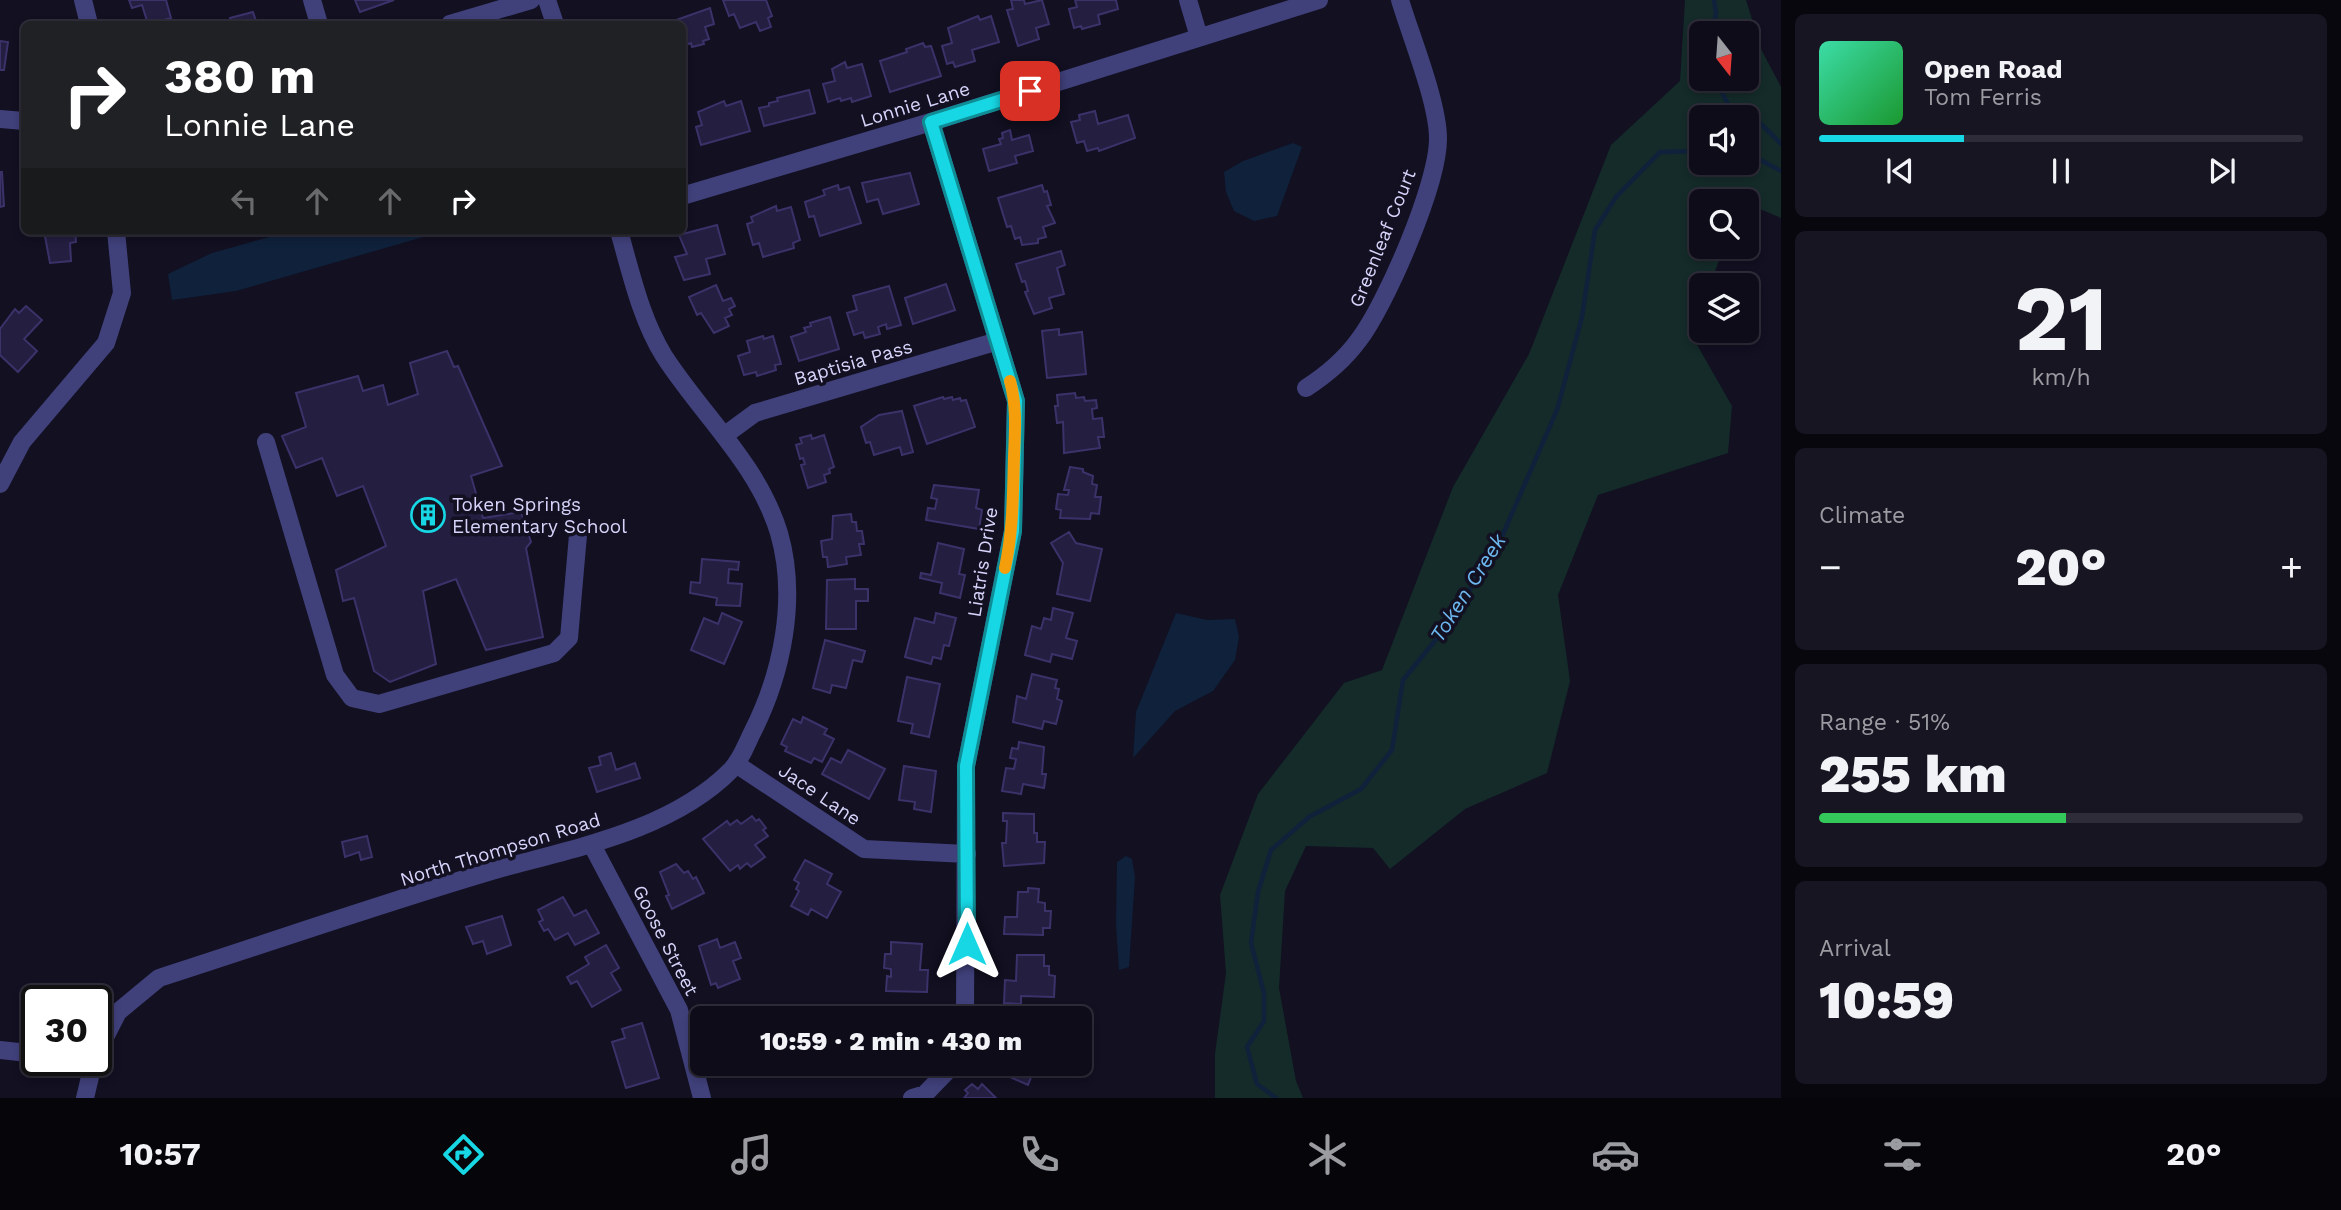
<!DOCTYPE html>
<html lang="en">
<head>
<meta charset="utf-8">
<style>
	:root { --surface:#0e0c19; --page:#171522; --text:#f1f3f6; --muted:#9b9ba2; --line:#2e2c38; --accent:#17d7e4 }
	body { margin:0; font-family:"Work Sans",sans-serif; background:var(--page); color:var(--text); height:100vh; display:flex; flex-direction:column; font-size:26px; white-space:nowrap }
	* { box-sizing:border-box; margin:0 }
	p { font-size:23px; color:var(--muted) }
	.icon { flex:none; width:38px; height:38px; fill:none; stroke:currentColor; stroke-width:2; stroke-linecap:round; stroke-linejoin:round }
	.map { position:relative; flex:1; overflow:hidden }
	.sheet { display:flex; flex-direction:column; gap:14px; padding:14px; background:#08070e; width:560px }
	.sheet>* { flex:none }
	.hud { position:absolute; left:21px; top:21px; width:665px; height:214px; border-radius:10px; box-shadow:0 4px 10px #0003,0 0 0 2px var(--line); background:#202124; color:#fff; overflow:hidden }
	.needle { width:46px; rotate:163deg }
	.tools { position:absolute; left:1689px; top:21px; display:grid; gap:14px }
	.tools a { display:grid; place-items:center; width:70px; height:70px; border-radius:10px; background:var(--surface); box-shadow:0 4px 10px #0003,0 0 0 2px var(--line); font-size:35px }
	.speed { position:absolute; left:21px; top:985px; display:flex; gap:14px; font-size:35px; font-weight:700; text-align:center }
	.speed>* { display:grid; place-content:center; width:91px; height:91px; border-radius:50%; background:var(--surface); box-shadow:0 4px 10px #0003,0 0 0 2px var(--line); line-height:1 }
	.speed .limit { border:4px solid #111; border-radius:10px; background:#fff; color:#111 }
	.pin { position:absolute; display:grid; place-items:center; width:60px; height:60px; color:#fff; margin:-30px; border-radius:14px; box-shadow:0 4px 10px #0006 }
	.me { position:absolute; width:77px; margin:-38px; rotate:0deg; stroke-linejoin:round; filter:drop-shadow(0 0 5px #0008) }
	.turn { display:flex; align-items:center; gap:24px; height:147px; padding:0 28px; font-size:32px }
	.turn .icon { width:91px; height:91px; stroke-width:2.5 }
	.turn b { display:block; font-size:49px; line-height:60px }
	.lanes { display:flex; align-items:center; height:66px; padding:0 28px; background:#0003; justify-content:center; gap:35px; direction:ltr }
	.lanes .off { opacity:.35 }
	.big { font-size:52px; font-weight:800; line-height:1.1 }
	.sheet .card { flex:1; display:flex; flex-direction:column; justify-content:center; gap:10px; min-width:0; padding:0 24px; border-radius:10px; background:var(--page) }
	.sheet .dial { align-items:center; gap:0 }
	.dial b { font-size:91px; line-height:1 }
	.song { display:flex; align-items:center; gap:21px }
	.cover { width:84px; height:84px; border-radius:10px; background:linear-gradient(135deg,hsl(160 70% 55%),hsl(130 70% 35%)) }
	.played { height:7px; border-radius:4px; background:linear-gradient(90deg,var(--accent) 30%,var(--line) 30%) }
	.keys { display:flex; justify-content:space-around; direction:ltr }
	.heat { display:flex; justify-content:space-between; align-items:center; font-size:38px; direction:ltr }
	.charge { height:10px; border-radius:5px; background:linear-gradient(90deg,#34c759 51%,var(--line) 0) }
	.trip { position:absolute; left:690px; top:1006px; width:402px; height:70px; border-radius:10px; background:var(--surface); box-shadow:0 4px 10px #0003,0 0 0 2px var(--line); font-weight:800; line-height:70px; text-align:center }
	.menu { display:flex; height:112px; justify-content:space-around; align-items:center; background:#06050a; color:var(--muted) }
	.menu .icon { width:49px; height:49px }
	.menu .active { color:var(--accent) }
	.menu b { font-size:32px; color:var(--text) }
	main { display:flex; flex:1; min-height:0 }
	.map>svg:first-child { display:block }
	.green { fill:#142b29; fill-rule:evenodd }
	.water { fill:#0f213b }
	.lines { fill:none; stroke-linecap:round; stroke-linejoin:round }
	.stream { stroke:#0f213b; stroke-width:4.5 }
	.building { fill:#241e40; stroke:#3b326a; stroke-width:2 }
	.minor { stroke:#40407b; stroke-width:18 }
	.route-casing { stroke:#0f8c94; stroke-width:18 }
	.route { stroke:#17d7e4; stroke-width:12 }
	.slow { stroke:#f59e0b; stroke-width:12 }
	.labels { text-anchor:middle; stroke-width:7; stroke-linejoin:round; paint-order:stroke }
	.street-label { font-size:19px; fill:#d7d4fb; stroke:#121021 }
	.poi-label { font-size:19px; fill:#d7d4fb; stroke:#121021; text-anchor:start }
	.water-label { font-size:21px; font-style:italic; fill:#6db8f0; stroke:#121021 }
</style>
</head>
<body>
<main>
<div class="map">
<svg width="1781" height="1098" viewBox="0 0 1781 1098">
	<rect width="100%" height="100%" fill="#121021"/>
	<path class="green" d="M1685 0H1746L1762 51 1781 87V218L1720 192V201H1701V247H1724L1710 285H1701V310L1692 336 1732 406 1728 453 1598 495 1558 595 1570 681 1547 773 1465 809 1390 869 1373 848 1306 846 1285 891 1279 988 1296 1081 1303 1098H1215V1054L1226 973 1220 895 1258 794 1344 683 1382 670 1453 487 1529 354 1611 145 1680 81ZM1701 33H1746V79H1701ZM1701 117H1746V163H1701Z"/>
	<path class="water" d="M1293 143 1302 147 1277 216 1254 221 1234 211 1226 192 1224 172 1243 161Z
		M291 231H444L236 291 172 300 168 274 212 253Z
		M1176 613 1207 620 1235 619 1239 637 1235 660 1213 691 1175 711 1133 758 1136 712Z
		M1126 856 1132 859 1135 877 1129 967 1119 970 1116 924 1117 862Z"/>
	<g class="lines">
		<path class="stream" d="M1712 33 1716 13 1714 0
			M1715 79 1731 110 1760 123 1781 144
			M1746 152 1781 171
			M1276 1098 1257 1084 1247 1047 1264 1021V993L1251 943 1258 892 1271 850 1309 817 1361 789 1392 750 1403 680 1451 621 1503 534 1557 410 1582 317 1595 230 1616 197 1660 152 1701 151"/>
	</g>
	<path class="building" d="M129 0H166L171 18 148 24 142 5 132 8Z
		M355 0H394L360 12Z
		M723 0H766L772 16 768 18 771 27 760 31 756 22 740 28 734 14 729 16Z
		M1011 0H1024L1025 4 1042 0 1049 24 1036 28 1039 39 1018 46 1007 10 1013 9Z
		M1075 0H1116L1118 9 1098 15 1100 24 1082 29 1081 26 1074 28 1069 9 1077 7Z
		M710 8 714 24 705 27 709 39 703 41 704 44 692 47 691 43 682 46V24H665Z
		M253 12 257 24H232L230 18Z
		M978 16 980 20 991 16 999 42 972 50 975 61 955 67 953 62 947 64 942 46 952 43 948 28Z
		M0 41 8 42 4 70H0Z
		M923 43 925 47 931 46 941 76 890 92 880 61 907 52 906 49Z
		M845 62 847 68 862 64 871 96 852 102 851 98 841 101 840 98 828 102 823 84 835 81 832 69Z
		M809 90 815 113 764 126 759 108 769 106V103L778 101 777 98Z
		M724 101 726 106 741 101 750 131 701 145 696 127 702 125 698 112Z
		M1095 111 1098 124 1128 115 1135 138 1099 151 1098 148 1087 151 1084 141 1077 143 1071 122 1080 120 1079 115Z
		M1010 130 1012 140 1029 135 1033 151 1015 156 1017 163 989 171 983 149 1001 144 999 139 1003 138 1002 133Z
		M0 172H2L4 206 0 207Z
		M910 173 919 204 883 214 878 199 867 202 862 183Z
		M838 185 839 190 849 187 861 223 820 236 814 216 809 217 805 202 825 195 823 190Z
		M1042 185 1044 192 1047 191 1051 205 1047 206 1055 223 1043 227 1046 237 1038 239V243L1022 245 1020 237 1015 239 1011 226 1007 227 998 198Z
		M776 206 777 211 791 207 800 240 793 243 794 248 763 257 759 243 753 245 747 224 753 222 751 217Z
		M717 225 725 254 706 259 710 274 684 280 675 257 687 254 679 235Z
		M44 231H75L76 242 70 243 71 261 50 263Z
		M1061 251 1065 265 1057 268 1064 294 1049 298 1052 308 1034 314 1025 292 1028 291 1025 281 1022 282 1016 264Z
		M946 284 955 310 913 324 905 298Z
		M716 285 723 301 731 298 735 306 729 309 732 315 725 318 729 326 714 333 701 313 697 315 689 297Z
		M889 286 901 325 887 329 886 324 878 327 880 334 865 338 863 332 854 335 847 313 857 310 853 296Z
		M26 306 42 320 24 339 37 351 18 372 0 355V329L15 309 19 313Z
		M830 317 839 349 799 361 791 337 806 332 804 328 811 326 810 323Z
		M1059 329V335L1082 332 1086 374 1047 378 1042 331Z
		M763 336 764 339 773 336 781 364 775 365 776 370 757 376 756 372 744 375 738 356 750 352 747 341Z
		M447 351 454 367 458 366 502 466 471 476 483 518 521 512 531 542 526 548 543 637 486 650 456 579 423 591 436 664 390 682 374 671 354 598 343 601 336 570 386 546 363 486 337 496 322 458 296 468 282 436 306 427 296 393 358 376 363 391 383 385 388 405 418 394 410 363Z
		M1075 393 1076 398 1084 397 1085 401 1096 400 1097 408 1092 409 1093 419 1102 418 1104 437H1098L1100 448 1064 453 1063 422 1057 423 1055 406H1058L1057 395Z
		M943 397 944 399 952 397 953 400 960 398 961 401 966 400 975 427 927 444 914 406Z
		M902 411 913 452 902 455 900 447 874 455 870 442 866 443 861 427 879 415Z
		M811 435 812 439 824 435 834 467 829 469 830 473 824 475 826 482 808 488 801 465 805 464 803 458 800 459 796 445 802 443 800 438Z
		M1070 467 1083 469V472L1093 476 1092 484 1097 485 1095 497H1101L1099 514 1091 513 1090 519 1060 518 1061 510 1056 509 1058 494 1068 495 1069 490H1064Z
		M934 485 979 490 976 508 982 510 979 529 926 520 928 508 935 509 937 499 931 498Z
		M851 514 852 522H856L857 531H862L864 544H859L861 555 846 557 847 564 828 567 827 557H823L821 541 832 539 833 516Z
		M1069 532 1076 543 1102 549 1090 601 1057 594 1063 563 1051 543Z
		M938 543 964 549 959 574 965 575 960 598 940 593 942 583 920 578 921 573 931 575Z
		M702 559 739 562 738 570 729 569 728 583 742 584 740 606 716 605 717 598 690 593 691 582 700 583Z
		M855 579V589H868V601H856V629H826L827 580Z
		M1053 608 1073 613 1066 638 1077 641 1072 659 1052 654 1050 662 1025 655 1032 626 1041 629 1044 618 1051 620Z
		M722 613 742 622 724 664 691 650 704 618 718 624Z
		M936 613 956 618 949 646 944 645 941 659 933 657 931 664 905 657 915 618 934 623Z
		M825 640 865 651 862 662 853 660 846 688 832 685 830 693 813 688Z
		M1032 674 1057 680 1055 688 1059 689 1057 699 1062 701 1056 724 1044 721 1042 729 1013 722 1017 696 1026 699Z
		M907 677 940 684 929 737 911 733 913 724 898 721Z
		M803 717 827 729 824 734 834 739 822 762 814 758 811 763 785 751 787 747 781 744 793 719 801 723Z
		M1019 742 1044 747 1042 774H1046L1044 788 1023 784 1021 794 1002 791 1006 768 1014 769 1016 759 1010 758 1012 748 1018 749Z
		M848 750 885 769 869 799 822 774 831 758 841 763Z
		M611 753 616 770 635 763 640 778 597 792 589 768 601 765 599 757Z
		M904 766 936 771 931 812 914 809 915 802 899 800Z
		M1003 813 1034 814V833H1037V842H1045L1044 863 1004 866 1002 843H1006L1007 821H1003Z
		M752 816 756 821 759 819 766 828 763 830 768 836 755 845 765 857 751 867 747 863 740 869 738 865 730 871 703 839 727 821 730 825 737 820 741 824Z
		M367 836 372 857 361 860 359 852 345 857 342 842Z
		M805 860 832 874 827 884 841 892 827 918 811 909 808 915 791 906 799 891 796 889 799 883 794 880Z
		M676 864 684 873 688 871 693 879 696 877 704 893 672 909 666 896 669 895 660 872Z
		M1028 888 1039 889 1038 902 1045 903V911H1051L1050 928H1043V935L1004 934 1005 917H1017L1018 892H1028Z
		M563 897 574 916 586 910 599 933 575 945 568 933 555 940 548 929 544 931 539 922 543 920 538 910Z
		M502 916 511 945 487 954 483 941 473 944 466 927Z
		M717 939 720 948 735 942 741 958 733 961 740 979 718 988 716 983 711 985 699 946Z
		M891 942 922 944 920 970H928L927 992 886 991 887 976 891 977V969L884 968 885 954H891Z
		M606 945 619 968 611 973 621 990 592 1007 577 981 571 984 567 977 589 964 585 957Z
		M1017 955H1044V966H1049V975L1055 976 1054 997 1021 996V1004L1004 1003 1005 980 1016 981Z
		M642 1023 659 1078 626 1088 612 1042 625 1038 622 1029Z
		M746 1064H782L748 1073Z
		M994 1064H1036L1028 1085 992 1069Z
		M972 1084 978 1089 982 1084 996 1098H964L968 1093 965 1090Z"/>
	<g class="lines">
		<path class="minor" d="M83 0 89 24
			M312 0 319 24
			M547 0 555 24
			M1188 0 1199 37
			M450 24 531 0
			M0 119 24 121
			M931 122 1016 401 1013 531 966 766 965 1018
			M682 196 931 122 1319 0
			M1306 388C1326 375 1344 360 1358 341 1386 305 1438 184 1438 139 1438 102 1411 37 1400 0
			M725 435 755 413 998 341
			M266 442 335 675 352 698 379 704 554 653 569 638 578 535
			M0 484 22 442 106 343 122 293 116 231
			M736 764 864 849 967 854
			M592 845 679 1010 702 1098
			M0 1050 37 1054
			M96 1055 118 1012 159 978C268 943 377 905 488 872 569 849 670 832 731 770 741 760 746 745 752 733 782 674 798 599 779 533 758 464 702 415 664 356 641 319 631 273 619 231
			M58 1060 90 1070
			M85 1098 94 1060
			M912 1098 925 1094 954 1064"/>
	</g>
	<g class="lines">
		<g class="route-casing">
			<path id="route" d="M967 944 966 766 1013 531 1016 401 931 122 1030 91"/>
		</g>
		<use href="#route" class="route"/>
		<path class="slow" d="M1005 568C1013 531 1013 495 1014 457 1015 431 1017 406 1010 381"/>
	</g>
	<defs>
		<g id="building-ring" transform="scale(1.75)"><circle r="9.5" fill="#121021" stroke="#17d7e4" stroke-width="1.5"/><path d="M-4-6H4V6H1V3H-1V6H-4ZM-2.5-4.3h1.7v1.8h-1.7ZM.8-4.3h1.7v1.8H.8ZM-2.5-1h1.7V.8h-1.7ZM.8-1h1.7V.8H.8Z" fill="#17d7e4"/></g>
	</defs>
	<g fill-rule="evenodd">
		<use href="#building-ring" x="428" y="515"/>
	</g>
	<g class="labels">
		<g class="street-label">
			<text transform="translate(915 104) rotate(-17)" y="7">Lonnie Lane</text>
			<text transform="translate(1382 238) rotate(-68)" y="7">Greenleaf Court</text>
			<text transform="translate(853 362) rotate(-16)" y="7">Baptisia Pass</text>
			<text transform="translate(982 562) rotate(-81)" y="7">Liatris Drive</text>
			<text transform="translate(820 794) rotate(34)" y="7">Jace Lane</text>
			<text transform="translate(500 849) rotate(-17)" y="7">North Thompson Road</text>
			<text transform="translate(666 940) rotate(63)" y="7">Goose Street</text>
		</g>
		<g class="poi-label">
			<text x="452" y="511">Token Springs<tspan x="452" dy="22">Elementary School</tspan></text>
		</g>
		<g class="water-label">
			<text transform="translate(1468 588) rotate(-58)" y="7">Token Creek</text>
		</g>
	</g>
</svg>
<div class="tools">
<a><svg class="needle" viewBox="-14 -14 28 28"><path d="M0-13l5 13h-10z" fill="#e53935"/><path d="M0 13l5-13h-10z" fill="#9b9ba2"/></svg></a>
<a><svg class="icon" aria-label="sound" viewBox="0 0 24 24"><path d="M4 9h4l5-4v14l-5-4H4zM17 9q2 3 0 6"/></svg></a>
<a><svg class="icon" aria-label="search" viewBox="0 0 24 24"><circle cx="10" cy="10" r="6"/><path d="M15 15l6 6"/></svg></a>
<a><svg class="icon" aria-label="layers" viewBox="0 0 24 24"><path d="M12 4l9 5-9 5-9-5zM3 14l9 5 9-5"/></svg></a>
</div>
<div class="speed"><div class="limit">30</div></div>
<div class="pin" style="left:1030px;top:91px;background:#d93025"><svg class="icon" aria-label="arrive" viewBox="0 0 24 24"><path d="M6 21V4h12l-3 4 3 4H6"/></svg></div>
<svg class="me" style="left:967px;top:944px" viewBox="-20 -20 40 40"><path d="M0-17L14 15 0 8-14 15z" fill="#17d7e4" stroke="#fff" stroke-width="4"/></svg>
<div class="trip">10:59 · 2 min · 430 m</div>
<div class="hud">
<div class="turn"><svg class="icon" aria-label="right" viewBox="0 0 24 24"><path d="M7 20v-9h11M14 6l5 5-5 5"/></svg><div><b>380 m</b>Lonnie Lane</div></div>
<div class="lanes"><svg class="icon off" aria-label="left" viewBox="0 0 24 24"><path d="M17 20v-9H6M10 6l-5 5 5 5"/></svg><svg class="icon off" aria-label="ahead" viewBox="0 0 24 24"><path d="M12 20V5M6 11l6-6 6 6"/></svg><svg class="icon off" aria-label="ahead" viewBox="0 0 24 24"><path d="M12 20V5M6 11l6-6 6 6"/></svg><svg class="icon" aria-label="right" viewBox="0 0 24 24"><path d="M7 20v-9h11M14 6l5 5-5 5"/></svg></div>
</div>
</div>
<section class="sheet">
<div class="card">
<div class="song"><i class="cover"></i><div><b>Open Road</b><p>Tom Ferris</p></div></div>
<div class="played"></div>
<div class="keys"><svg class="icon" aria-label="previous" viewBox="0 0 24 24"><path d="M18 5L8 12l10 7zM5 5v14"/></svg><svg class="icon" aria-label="pause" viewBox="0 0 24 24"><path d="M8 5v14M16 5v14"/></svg><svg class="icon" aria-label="next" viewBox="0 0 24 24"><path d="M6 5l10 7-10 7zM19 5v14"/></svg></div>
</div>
<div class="card dial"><b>21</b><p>km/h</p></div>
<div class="card"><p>Climate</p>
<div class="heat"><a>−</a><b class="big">20°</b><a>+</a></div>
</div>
<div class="card"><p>Range · 51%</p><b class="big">255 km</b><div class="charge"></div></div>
<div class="card"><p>Arrival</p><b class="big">10:59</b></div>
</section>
</main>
<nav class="menu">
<b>10:57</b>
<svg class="icon active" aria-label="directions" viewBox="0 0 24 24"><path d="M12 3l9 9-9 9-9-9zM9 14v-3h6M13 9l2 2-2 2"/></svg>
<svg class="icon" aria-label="music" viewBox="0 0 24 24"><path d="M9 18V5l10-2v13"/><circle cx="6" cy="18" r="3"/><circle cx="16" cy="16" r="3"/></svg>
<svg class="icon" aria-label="phone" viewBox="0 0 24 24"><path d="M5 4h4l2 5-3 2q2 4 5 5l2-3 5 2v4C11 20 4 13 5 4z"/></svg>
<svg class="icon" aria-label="climate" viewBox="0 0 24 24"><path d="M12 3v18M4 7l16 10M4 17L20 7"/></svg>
<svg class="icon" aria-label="car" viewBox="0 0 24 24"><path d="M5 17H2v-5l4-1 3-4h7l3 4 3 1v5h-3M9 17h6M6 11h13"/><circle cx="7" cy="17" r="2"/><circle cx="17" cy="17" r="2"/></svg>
<svg class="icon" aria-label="filters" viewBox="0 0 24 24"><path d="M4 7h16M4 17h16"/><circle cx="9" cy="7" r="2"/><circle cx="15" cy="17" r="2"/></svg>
<b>20°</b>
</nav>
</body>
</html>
